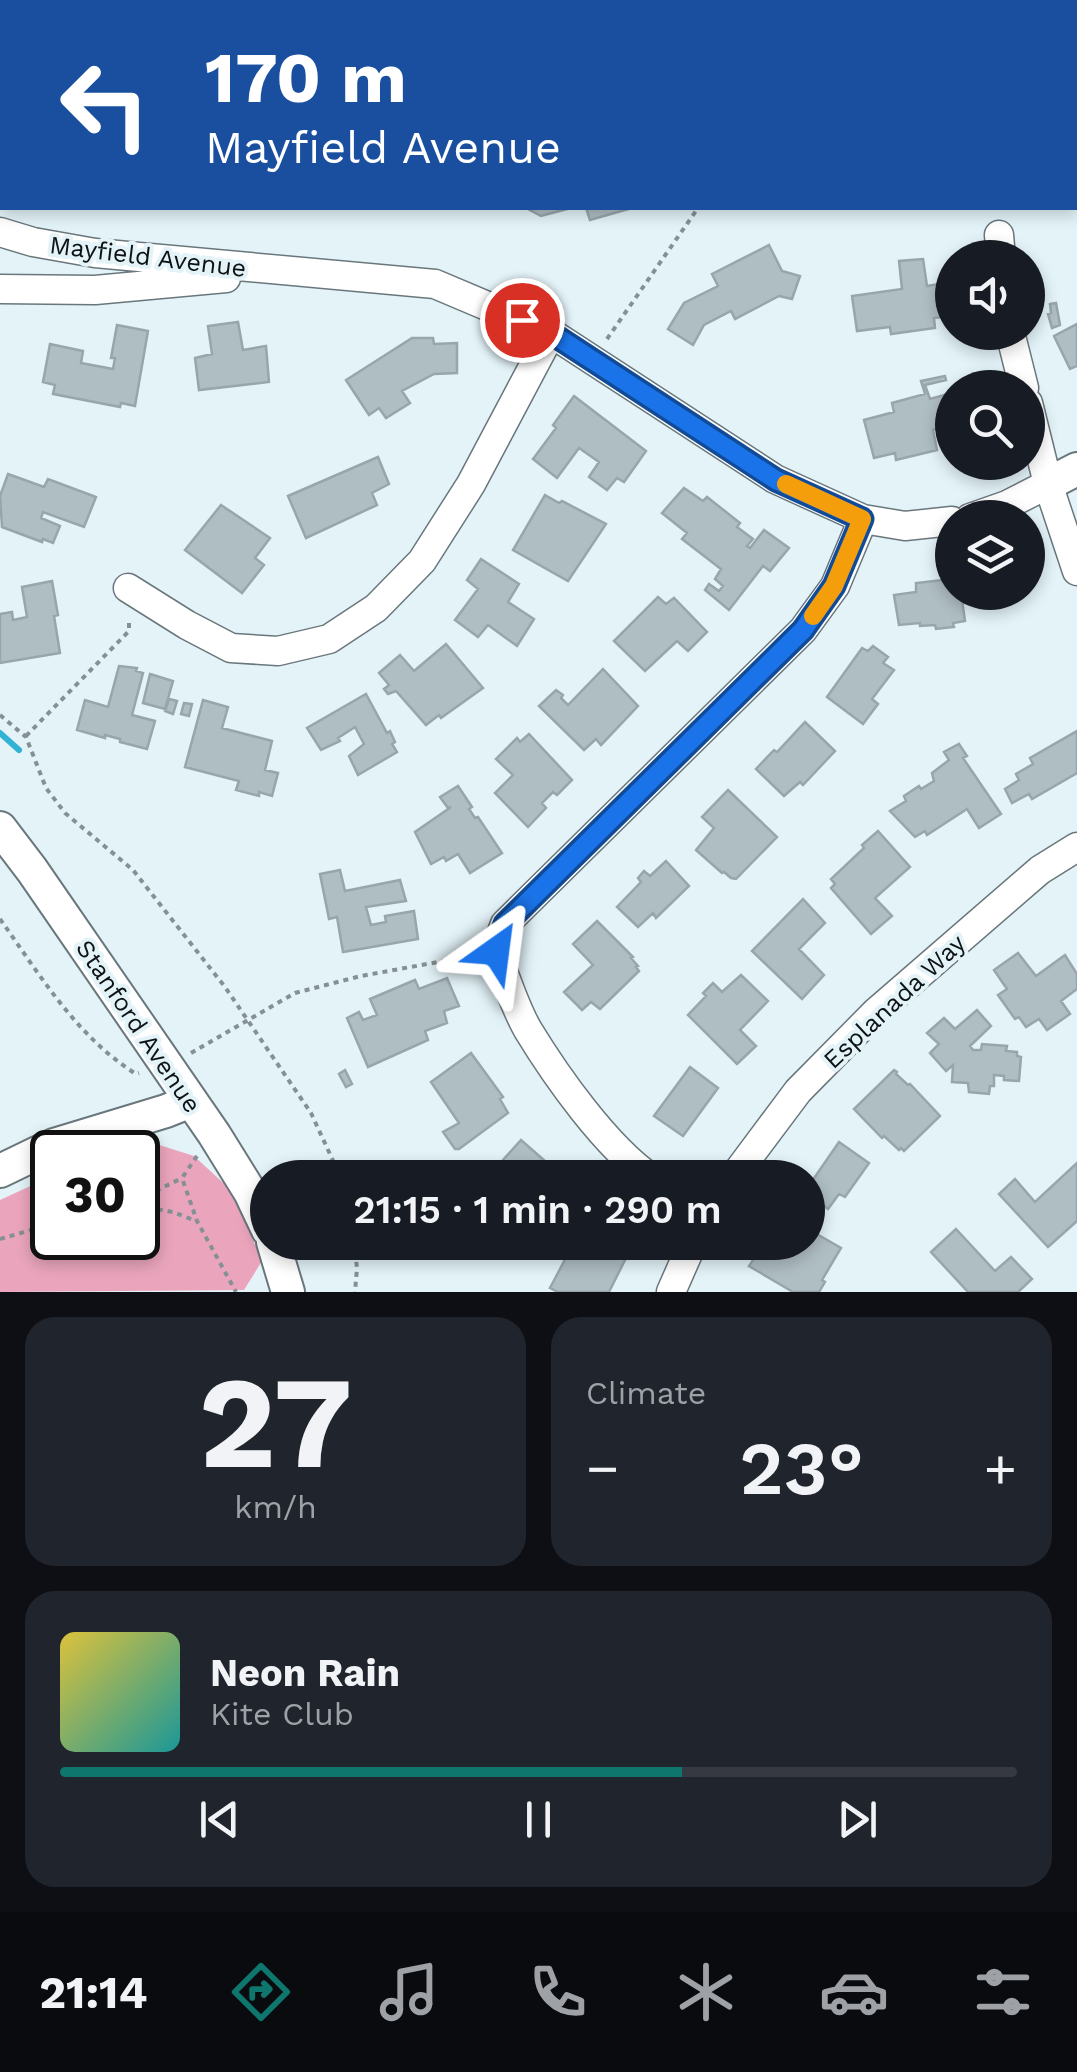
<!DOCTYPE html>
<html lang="en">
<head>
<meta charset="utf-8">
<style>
	:root { --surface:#171b24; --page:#20242c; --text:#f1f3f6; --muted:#9ea1a6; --line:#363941; --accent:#0f766e }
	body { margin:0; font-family:"Work Sans",sans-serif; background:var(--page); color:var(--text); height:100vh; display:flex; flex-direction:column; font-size:38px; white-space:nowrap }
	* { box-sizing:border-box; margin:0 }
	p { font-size:32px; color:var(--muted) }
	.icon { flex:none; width:55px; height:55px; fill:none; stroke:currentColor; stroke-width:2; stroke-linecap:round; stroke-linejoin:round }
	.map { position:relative; height:1292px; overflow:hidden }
	.drawer { display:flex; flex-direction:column; gap:25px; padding:25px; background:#0d0f14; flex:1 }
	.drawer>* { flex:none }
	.banner { position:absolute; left:0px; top:0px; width:1078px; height:210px; box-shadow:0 5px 15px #0003; background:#1a4fa0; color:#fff; overflow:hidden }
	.buttons { position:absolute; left:935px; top:240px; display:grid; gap:20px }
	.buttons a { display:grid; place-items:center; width:110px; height:110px; border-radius:50%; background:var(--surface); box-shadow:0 5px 15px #0003; font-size:50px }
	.speed { position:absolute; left:30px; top:1130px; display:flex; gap:20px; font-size:50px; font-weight:700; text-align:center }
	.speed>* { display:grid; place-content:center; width:130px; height:130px; border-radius:50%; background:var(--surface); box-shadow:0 5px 15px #0003; line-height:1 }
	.speed .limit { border:5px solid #111; border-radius:15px; background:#fff; color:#111 }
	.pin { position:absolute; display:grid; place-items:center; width:85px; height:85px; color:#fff; margin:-42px; border:5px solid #fff; border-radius:50%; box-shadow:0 2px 10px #0007 }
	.me { position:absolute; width:110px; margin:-55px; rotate:31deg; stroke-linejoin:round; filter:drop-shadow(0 0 8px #0008) }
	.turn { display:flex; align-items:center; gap:35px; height:210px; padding:0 40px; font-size:45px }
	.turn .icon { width:130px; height:130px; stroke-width:2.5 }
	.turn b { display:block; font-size:70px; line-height:85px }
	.big { font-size:75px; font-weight:600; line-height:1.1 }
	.drawer .widget { flex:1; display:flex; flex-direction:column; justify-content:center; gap:15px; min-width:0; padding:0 35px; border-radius:30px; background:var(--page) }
	.drawer .dial { align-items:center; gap:0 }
	.dial b { font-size:130px; line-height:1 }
	.song { display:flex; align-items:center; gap:30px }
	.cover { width:120px; height:120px; border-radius:15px; background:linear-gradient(135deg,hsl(50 70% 55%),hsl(180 70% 35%)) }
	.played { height:10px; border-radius:5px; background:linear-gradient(90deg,var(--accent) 65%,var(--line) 65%) }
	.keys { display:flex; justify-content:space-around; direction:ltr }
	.heat { display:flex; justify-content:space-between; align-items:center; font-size:55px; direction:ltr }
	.drawer .tiles { flex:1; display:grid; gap:25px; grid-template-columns:1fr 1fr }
	.widget:last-child { grid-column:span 2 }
	.trip { position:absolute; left:250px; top:1160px; width:575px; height:100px; border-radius:50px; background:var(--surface); box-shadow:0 5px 15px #0003; font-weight:600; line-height:100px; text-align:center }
	.tabs { display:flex; height:160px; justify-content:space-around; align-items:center; background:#090b0e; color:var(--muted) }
	.tabs .icon { width:70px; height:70px }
	.tabs .active { color:var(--accent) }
	.tabs b { font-size:45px; color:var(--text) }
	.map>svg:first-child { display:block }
	.green { fill:#eaa5bc }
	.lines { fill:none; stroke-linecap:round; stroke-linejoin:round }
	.stream { stroke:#32b2d5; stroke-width:6 }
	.building { fill:#afbec3; stroke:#98a6ab; stroke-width:2.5 }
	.minor-casing { stroke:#69777c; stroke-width:31 }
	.tertiary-casing { stroke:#69777c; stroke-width:36 }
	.path { stroke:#859094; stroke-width:4; stroke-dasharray:5 5; stroke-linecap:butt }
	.minor { stroke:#fff; stroke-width:28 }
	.tertiary { stroke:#fff; stroke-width:32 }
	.route-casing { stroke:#114b97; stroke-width:25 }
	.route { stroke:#1a73e8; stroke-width:18 }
	.slow { stroke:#f59e0b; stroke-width:18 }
	.labels { text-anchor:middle; stroke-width:8; stroke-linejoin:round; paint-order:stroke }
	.street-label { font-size:25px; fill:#0d1214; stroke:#e3f3f8 }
</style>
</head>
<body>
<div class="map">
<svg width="1077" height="1292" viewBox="0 0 1077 1292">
	<rect width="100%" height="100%" fill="#e3f3f8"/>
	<path class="green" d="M153 1143 194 1156 232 1191 262 1261 244 1290 0 1292V1200L52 1176V1238H138V1152H107L120 1147Z"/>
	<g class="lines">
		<path class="stream" d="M0 733 19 750"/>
	</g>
	<path class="building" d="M155 0H216V2H155Z
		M252 0H306L303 2H253Z
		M658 0H713V2H658Z
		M1077 113V190H1075V114Z
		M526 208H571L541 216Z
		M586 208H632L590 220Z
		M769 245 782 271 800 276 792 299 779 296 735 319 731 311 704 325 693 345 668 329 684 303 718 286 712 274Z
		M923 259 927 286 939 284 943 317 934 318 935 328 891 334 890 327 857 331 852 296 902 289 899 261Z
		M1056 303 1060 325 1052 328 1048 314 1051 313 1050 304Z
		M238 322 243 350 266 346 269 382 199 390 195 358 212 354 208 326Z
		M1077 324V366L1070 369 1054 336Z
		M117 325 148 331 135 406 121 403 120 407 53 394 55 385 43 382 50 344 83 351 81 363 113 369 115 358H111Z
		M412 338H433L434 344 457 343V373L434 374 402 391 410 403 386 418 379 408 369 415 346 380Z
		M945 376 946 380 925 385 930 399 952 393V425L933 430 937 450 896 460 895 453 874 458 864 420 894 412 892 403 925 394 921 381Z
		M574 396 646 451 624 482 617 478 607 490 589 477 599 462 579 448 557 478 533 459 556 428 553 425Z
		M378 457 389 484 372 493 377 505 306 538 288 496Z
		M8 474 44 487 48 479 96 497 84 527 43 512 41 518 60 526 53 543 43 539 42 542 2 527 0 496Z
		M684 488 703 501 707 497 740 523 737 527 753 539 747 546 750 548 764 530 789 548 770 571 763 566 729 610 705 590 709 584 719 591 723 586 715 579 721 569 682 539 687 533 662 513Z
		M545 495 559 503 562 501 606 524 568 581 513 550Z
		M221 505 270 538 255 558 264 565 242 593 185 550Z
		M481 559 519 584 508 602 534 619 517 646 488 625 478 637 455 620 478 589 467 580Z
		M952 579V592H961L965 621 953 623 954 627 936 629 935 625 920 626V623L899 625 894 595 916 592V583Z
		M52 581 58 615 54 616 60 653 0 663V614L12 612 13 620 27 617 22 587Z
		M658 597 666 604 674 598 707 632 688 651 677 641 645 671 614 641Z
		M446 644 483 688 441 718 439 715 426 725 396 691 388 694 384 689 389 685 379 673 400 655 414 671Z
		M873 646 888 657 883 663 894 670 872 699 878 704 863 724 827 697 862 648 868 651Z
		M119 666 137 668 136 671 143 673 132 715 155 721 147 749 120 742V739L105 735V738L77 730 85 700 108 707Z
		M603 669 638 706 601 745 596 739 584 750 539 706 556 690 563 695 561 698 568 705Z
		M150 674 173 681 165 709 143 703Z
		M366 694 387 733 390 731 395 742 392 744 397 752 358 775 349 756 364 744 355 727 338 738 340 741 321 750 307 728Z
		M169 699 177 701 173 714 165 711Z
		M203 700 228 707 222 728 272 741 265 770 278 773 272 796 259 792V796L236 790 239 781 185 767Z
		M184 703 192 704 189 716 181 714Z
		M805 722 835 751 803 785 800 782 784 796 756 769 774 750 777 752Z
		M1077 731V773L1032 799 1029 794 1012 803 1005 789 1019 780 1016 774 1033 764 1030 758Z
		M529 734 572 780 557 795 553 792 542 803 546 808 528 827 495 793 513 775 496 759 517 738 520 742Z
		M959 744 967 756 963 758 1001 814 979 828 967 809 927 835 925 831 915 837 890 811 906 801 904 796 919 786 921 789 934 781 932 773 949 760 944 752Z
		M458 786 472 807 469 809 475 818 478 817 502 853 470 873 458 854 446 861 444 857 431 864 415 832 451 807 448 808 440 797Z
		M728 790 777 837 736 879 731 878 724 872 722 873 696 850 714 828 702 817Z
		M878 831 910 867 875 898 892 916 871 934 831 888 835 884 831 879 864 848 862 845Z
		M666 861 689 886 656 918 653 913 638 927 617 907 641 882 638 878 644 871 650 876Z
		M340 870 345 891 400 880 406 901 366 907 371 925 386 922 385 916 414 911 418 939 343 952 337 917 329 919 320 874Z
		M803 899 825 923 799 949 824 975 802 999 752 951Z
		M597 921 633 957 631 958 638 966 636 967 639 971 600 1009 591 1002 582 1010 564 992 593 965 573 944Z
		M1018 953 1036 976 1065 955 1077 974V989L1061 1001 1070 1014 1047 1030 1039 1019 1026 1027 1019 1017 1015 1019 998 995 1007 989 994 970Z
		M741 975 768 1001 740 1030 756 1046 737 1064 688 1015 706 996 703 993 713 983 722 992Z
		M447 978 459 1006 444 1011 447 1023 425 1031 428 1040 368 1067 347 1018 359 1012 363 1020 377 1015 370 999 415 980 419 989Z
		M977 1010 991 1026 970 1046 973 1050H981L982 1044 1007 1046 1006 1051 1017 1052V1056L1021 1057 1019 1081 1004 1080V1076L994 1075V1086H990L989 1094 969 1092 968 1083 952 1082 953 1065 946 1071 930 1053 939 1044 927 1033 944 1018 955 1029Z
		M471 1053 503 1097 500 1099 508 1113 459 1149H455L443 1132 459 1123 431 1082Z
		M690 1067 718 1088 683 1136 654 1116Z
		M345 1070 352 1084 346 1087 339 1074Z
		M894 1070 897 1072 896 1074 908 1085 910 1084 940 1116 904 1151 901 1148 899 1150 884 1136 882 1138 854 1109Z
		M521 1140 545 1161 538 1168 549 1178H493L508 1166 502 1161Z
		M839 1142 869 1163 845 1197 839 1194 828 1209 808 1194V1187Z
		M1077 1163V1221L1048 1247 999 1194 1015 1179 1035 1202Z
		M808 1229 841 1248 822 1280 825 1282 819 1292H793L749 1266 765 1242H808Z
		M956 1229 995 1271 1011 1257 1032 1279 1018 1292H968L931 1252Z
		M592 1242H634L609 1292H558L550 1288 570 1250 585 1257Z"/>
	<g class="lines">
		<g class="minor-casing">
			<path id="minor" d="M0 232 33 242 95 253 435 284 551 333 775 479 863 519 905 526 952 521
				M999 235 1001 258
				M0 289 95 290 226 278
				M1010 332 1024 388
				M1028 403 1048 484 1077 571
				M970 518 1007 505 1048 484
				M128 588 187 625 231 648 278 651 329 639 376 608 422 561 471 484 551 333
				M651 1178C606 1147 556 1076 528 1030 514 1006 506 977 495 951L505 924 803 630 835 586 863 519
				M733 1178 798 1091 876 1012 1040 870 1077 847
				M671 1292 693 1242"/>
		</g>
		<g class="tertiary-casing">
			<path id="tertiary" d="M1048 484 1077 469
				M0 828 32 870 214 1134 250 1192 268 1230
				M0 1171 54 1145 166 1111 191 1101
				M273 1242 288 1292"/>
		</g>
		<path class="path" d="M741 0V2
			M607 339 698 208
			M0 715 26 737 46 788 65 813 133 870 225 987 311 1113 341 1178
			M26 736 129 631V618
			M0 919C40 975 76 1036 136 1074L139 1073
			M191 1053 295 993 361 976 471 956
			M197 1156 182 1178 197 1221 236 1292
			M138 1200 182 1178
			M138 1206 173 1212 196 1221
			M0 1239 52 1224
			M354 1242 357 1268 355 1292"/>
		<use href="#minor" class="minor"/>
		<use href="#tertiary" class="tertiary"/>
	</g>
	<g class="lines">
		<g class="route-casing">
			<path id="route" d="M496 951 505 924 803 630 834 586 862 519 776 480 551 333 522 320"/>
		</g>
		<use href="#route" class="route"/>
		<path class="slow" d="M786 484 862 519 834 586 813 616"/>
	</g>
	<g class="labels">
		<g class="street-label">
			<text transform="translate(148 256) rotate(7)" y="9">Mayfield Avenue</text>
			<text transform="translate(894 1001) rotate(-43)" y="9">Esplanada Way</text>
			<text transform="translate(139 1026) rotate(56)" y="9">Stanford Avenue</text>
		</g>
	</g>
</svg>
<div class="buttons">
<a><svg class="icon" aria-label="sound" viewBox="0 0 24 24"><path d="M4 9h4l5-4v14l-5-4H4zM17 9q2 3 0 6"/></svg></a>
<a><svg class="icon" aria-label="search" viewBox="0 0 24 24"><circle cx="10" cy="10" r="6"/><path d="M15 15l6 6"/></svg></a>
<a><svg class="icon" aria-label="layers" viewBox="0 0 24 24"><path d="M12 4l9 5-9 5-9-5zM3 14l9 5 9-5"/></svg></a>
</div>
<div class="speed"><div class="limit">30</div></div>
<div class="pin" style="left:522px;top:320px;background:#d93025"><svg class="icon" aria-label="arrive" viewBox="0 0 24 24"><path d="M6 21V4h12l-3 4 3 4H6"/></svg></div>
<svg class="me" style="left:496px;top:951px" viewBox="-20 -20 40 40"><path d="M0-17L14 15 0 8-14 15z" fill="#1a73e8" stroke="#fff" stroke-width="4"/></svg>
<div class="trip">21:15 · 1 min · 290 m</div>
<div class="banner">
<div class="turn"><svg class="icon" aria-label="left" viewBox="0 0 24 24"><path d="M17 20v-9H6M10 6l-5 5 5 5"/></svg><div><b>170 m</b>Mayfield Avenue</div></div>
</div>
</div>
<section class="drawer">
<div class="tiles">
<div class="widget dial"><b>27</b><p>km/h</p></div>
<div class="widget"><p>Climate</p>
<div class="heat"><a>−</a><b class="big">23°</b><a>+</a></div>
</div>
<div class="widget">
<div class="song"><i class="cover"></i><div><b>Neon Rain</b><p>Kite Club</p></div></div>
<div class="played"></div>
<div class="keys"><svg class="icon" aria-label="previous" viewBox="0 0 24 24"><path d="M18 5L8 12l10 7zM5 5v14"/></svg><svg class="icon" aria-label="pause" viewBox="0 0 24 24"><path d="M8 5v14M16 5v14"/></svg><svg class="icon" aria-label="next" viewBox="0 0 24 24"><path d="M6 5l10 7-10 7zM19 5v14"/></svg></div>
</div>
</div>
</section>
<nav class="tabs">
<b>21:14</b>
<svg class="icon active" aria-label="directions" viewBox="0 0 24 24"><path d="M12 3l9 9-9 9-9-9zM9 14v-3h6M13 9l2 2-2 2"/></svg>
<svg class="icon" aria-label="music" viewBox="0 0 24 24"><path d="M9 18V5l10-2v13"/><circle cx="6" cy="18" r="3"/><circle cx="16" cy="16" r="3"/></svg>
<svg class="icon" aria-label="phone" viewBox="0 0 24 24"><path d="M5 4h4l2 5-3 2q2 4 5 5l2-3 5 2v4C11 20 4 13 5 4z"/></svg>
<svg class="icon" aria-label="climate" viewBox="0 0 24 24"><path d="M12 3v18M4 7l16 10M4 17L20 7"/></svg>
<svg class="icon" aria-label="car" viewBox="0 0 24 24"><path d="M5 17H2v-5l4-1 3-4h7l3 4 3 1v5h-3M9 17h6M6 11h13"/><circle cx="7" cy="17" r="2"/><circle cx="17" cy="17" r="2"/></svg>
<svg class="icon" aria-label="filters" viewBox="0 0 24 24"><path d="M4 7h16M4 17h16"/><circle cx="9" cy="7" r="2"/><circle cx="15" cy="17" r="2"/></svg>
</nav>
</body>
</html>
